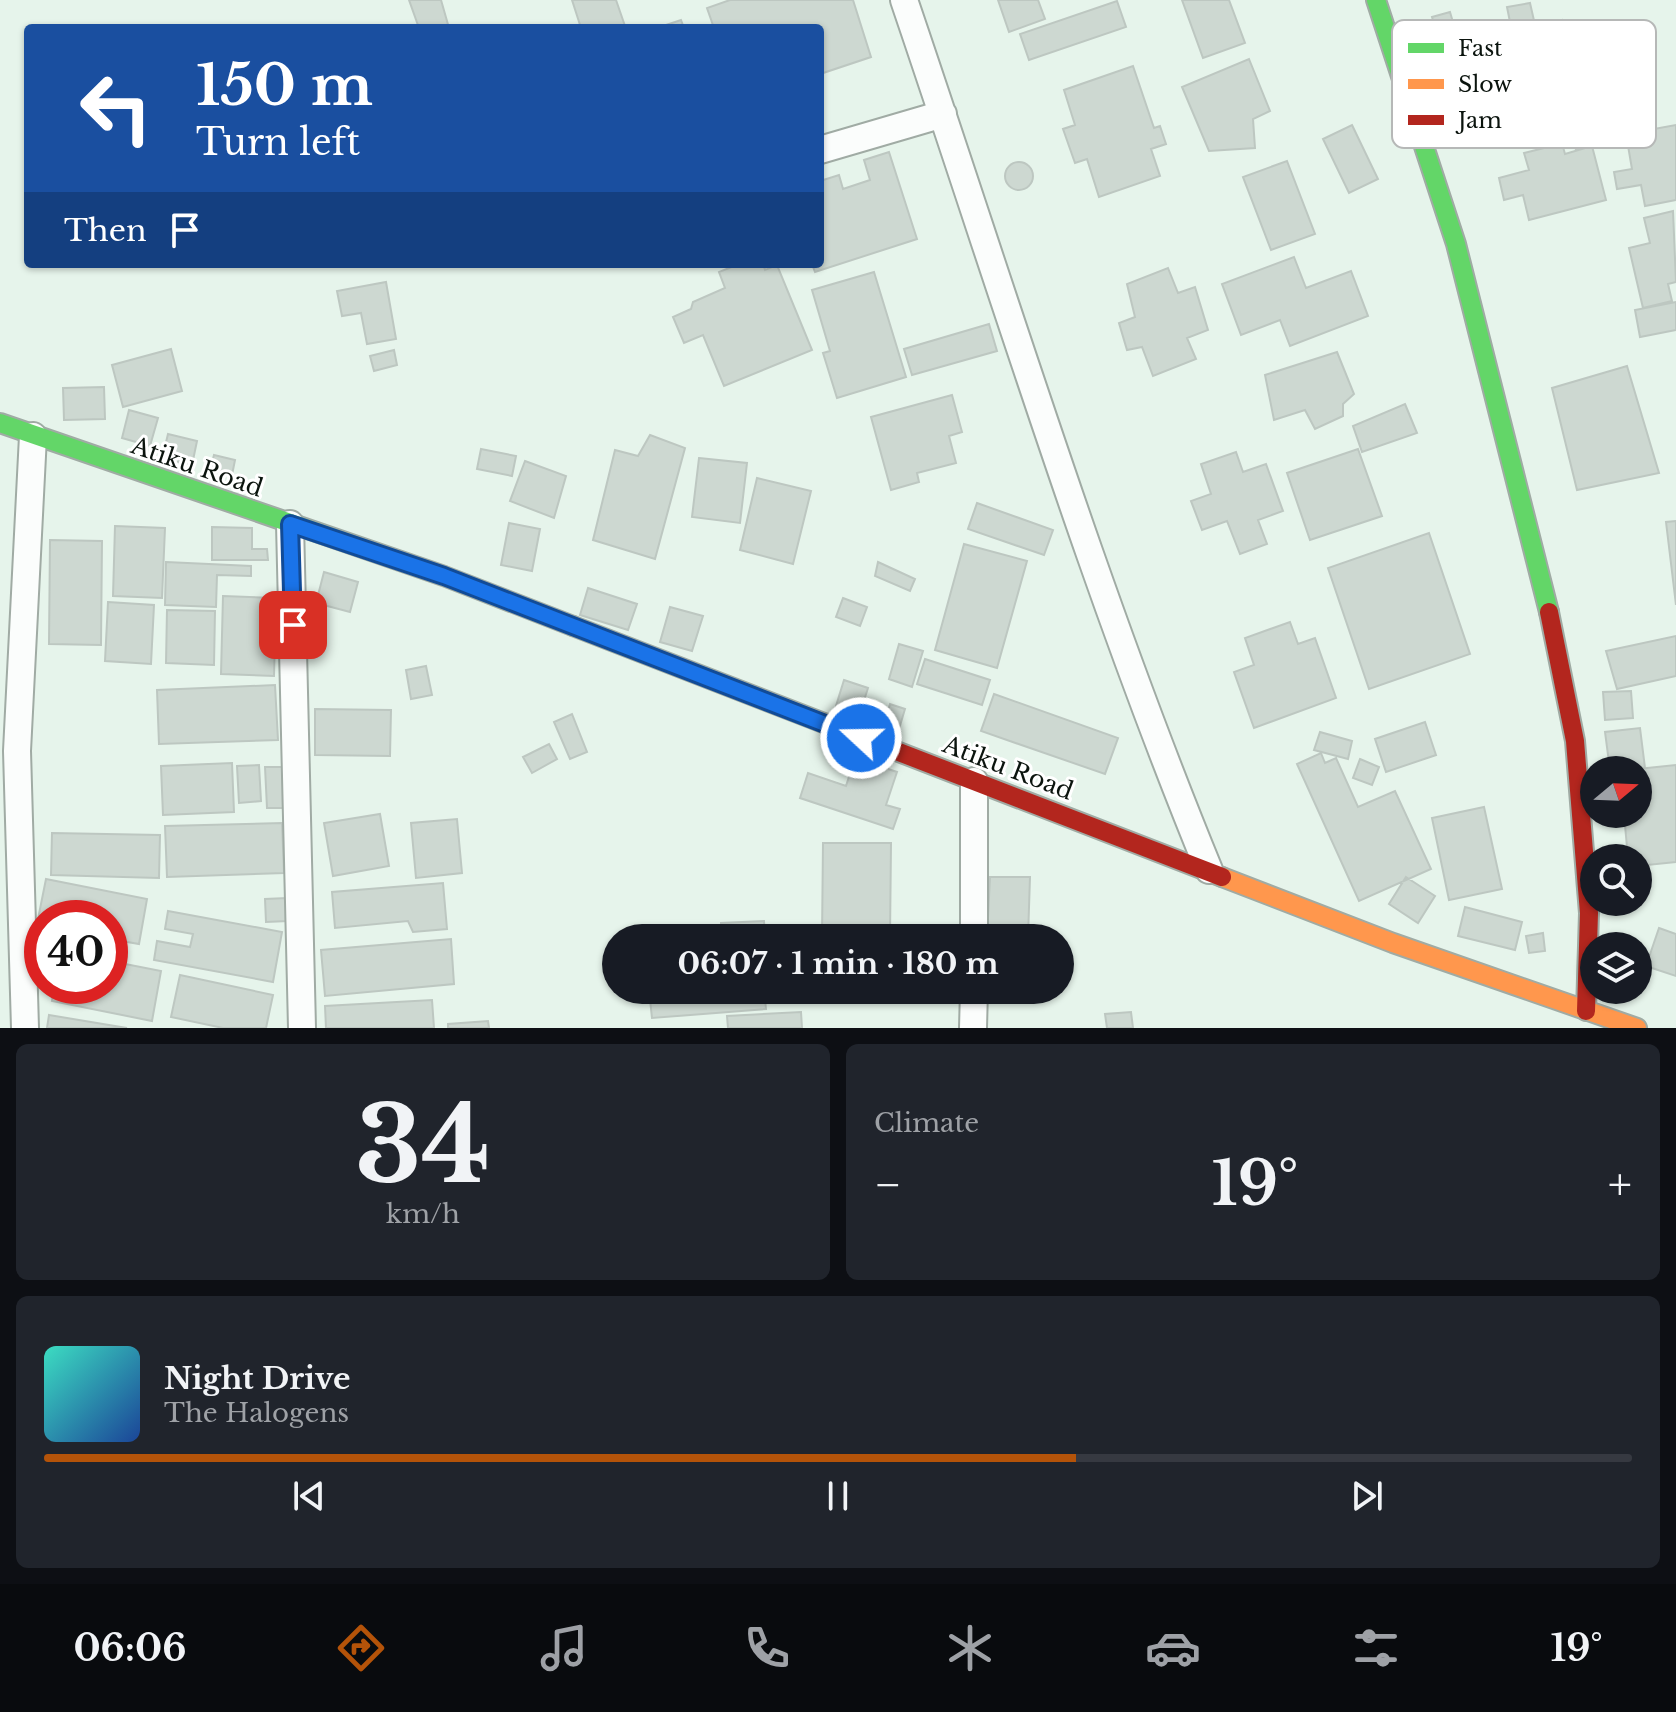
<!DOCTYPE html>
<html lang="en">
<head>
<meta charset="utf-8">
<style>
	:root { --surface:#171b24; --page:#20242c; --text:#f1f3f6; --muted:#9ea1a6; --line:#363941; --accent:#b45309 }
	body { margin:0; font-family:"Libre Baskerville",serif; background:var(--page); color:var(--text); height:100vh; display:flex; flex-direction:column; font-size:30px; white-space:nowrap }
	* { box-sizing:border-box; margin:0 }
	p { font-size:26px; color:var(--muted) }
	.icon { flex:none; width:44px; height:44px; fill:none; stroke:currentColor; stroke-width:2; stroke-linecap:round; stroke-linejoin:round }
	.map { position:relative; height:1028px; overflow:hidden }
	.sheet { display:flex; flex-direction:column; gap:16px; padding:16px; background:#0d0f14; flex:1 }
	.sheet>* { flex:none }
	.banner { position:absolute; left:24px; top:24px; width:800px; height:244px; border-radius:8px; box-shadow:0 2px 6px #0004; background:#1a4fa0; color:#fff; overflow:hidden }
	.needle { width:52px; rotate:71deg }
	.controls { position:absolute; left:1580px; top:756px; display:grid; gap:16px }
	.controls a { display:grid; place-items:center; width:72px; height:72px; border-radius:50%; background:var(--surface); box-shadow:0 2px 6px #0004; font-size:40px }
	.speed { position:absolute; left:24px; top:900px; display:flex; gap:16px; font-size:40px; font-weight:700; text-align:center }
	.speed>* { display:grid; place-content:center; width:104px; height:104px; border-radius:50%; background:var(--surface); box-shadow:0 2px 6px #0004; line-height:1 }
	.speed .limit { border:12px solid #d22; background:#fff; color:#111 }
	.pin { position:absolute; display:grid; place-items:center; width:68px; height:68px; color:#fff; margin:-34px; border-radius:16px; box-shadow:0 4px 12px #0006 }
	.me { position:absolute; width:88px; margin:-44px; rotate:291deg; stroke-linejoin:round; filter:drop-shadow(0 0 6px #0008) }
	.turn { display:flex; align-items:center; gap:28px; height:168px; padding:0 40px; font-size:36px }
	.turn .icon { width:104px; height:104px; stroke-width:2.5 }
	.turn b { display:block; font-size:56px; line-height:68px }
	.then { display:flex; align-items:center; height:76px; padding:0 40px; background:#0003; gap:16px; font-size:30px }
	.big { font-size:60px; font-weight:700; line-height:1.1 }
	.sheet .card { flex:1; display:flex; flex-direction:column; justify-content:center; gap:12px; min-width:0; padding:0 28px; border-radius:12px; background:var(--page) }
	.sheet .dial { align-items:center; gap:0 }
	.dial b { font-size:104px; line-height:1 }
	.song { display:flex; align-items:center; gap:24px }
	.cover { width:96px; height:96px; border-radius:12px; background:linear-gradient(135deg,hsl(170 70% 55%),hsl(220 70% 35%)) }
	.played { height:8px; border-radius:4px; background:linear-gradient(90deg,var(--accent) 65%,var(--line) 65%) }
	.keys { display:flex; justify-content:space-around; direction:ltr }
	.heat { display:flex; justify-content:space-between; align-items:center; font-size:44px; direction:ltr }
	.sheet .tiles { flex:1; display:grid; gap:16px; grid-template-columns:1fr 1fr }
	.card:last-child { grid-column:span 2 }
	.trip { position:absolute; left:602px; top:924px; width:472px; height:80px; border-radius:40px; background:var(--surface); box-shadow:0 2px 6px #0004; font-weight:700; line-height:80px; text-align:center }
	.menu { display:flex; height:128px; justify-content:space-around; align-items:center; background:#090b0e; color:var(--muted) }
	.menu .icon { width:56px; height:56px }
	.menu .selected { color:var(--accent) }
	.menu b { font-size:36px; color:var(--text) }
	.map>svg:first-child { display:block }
	.building { fill:#cdd8d1; stroke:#bdc7c1; stroke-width:2 }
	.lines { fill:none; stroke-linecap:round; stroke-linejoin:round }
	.street-casing { stroke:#a0aba4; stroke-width:30 }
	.fast-casing { stroke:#a0aba4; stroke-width:22 }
	.slow-casing { stroke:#a0aba4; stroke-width:22 }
	.jam-casing { stroke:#a0aba4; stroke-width:22 }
	.street { stroke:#fbfdfc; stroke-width:26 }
	.fast { stroke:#63d668; stroke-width:18 }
	.slow { stroke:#ff974d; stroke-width:18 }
	.jam { stroke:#b3261e; stroke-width:18 }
	.route-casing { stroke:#114b97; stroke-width:20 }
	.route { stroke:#1a73e8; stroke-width:14 }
	.labels { text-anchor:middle; stroke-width:6; stroke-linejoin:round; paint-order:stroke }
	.street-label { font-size:24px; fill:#0b140e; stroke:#fff }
	.key { fill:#fff; stroke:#b6b8b7; stroke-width:2 }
	.key-label { font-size:22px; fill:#0b140e }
</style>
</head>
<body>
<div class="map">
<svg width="1676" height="1028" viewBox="0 0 1676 1028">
	<rect width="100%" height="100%" fill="#e6f4eb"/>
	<path class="building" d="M409 0H441L449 28H419Z
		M572 0H616L625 26 581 28Z
		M730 0H853L871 57 820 74V28H714L707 8Z
		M998 0H1038L1045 19 1009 32Z
		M1182 0H1229L1245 43 1203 58Z
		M1117 1 1126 27 1029 60 1020 34Z
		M1530 3 1535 25 1562 20 1573 73 1542 79 1538 61 1525 64 1529 83 1495 90 1483 33 1511 27 1507 7Z
		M1450 12 1474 94 1456 100 1432 17Z
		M681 20 684 28H657Z
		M1249 59 1270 111 1253 119 1255 148 1209 151 1182 87Z
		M1133 66 1154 128 1160 126 1166 144 1151 149 1160 176 1099 197 1087 159 1075 163 1063 129 1075 125 1064 90Z
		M1605 108 1612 142 1576 150 1568 115Z
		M1556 122 1565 154 1592 146 1606 200 1529 220 1523 195 1504 200 1499 178 1529 170 1524 153 1544 148 1534 128Z
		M1352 125 1378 179 1349 193 1323 139Z
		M1676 125V200L1645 206 1641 185 1617 189 1614 172 1632 169 1626 134Z
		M889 152 917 239 815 272 812 264H820V181L839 175 843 189 870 180 864 160Z
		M1287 161 1315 234 1271 250 1243 177Z
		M1005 176a14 14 0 1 1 28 0a14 14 0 1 1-28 0Z
		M1673 211 1676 282 1668 284 1672 301 1643 308 1629 248 1650 243 1644 218Z
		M1294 257 1306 288 1351 271 1368 316 1290 346 1280 320 1241 335 1222 284Z
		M739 264H763L765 270 777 265 812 350 724 386 703 335 684 343 673 317 691 309 693 302 725 288 719 272Z
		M1168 268 1178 293 1195 287 1208 330 1187 338 1196 359 1153 376 1142 347 1127 350 1119 323 1135 317 1127 284Z
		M874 272 906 377 837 398 823 353 830 351 812 290Z
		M386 282 396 339 367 344 361 313 342 316 337 291Z
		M1676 302V330L1640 337 1635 310Z
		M989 324 997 351 912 375 904 349Z
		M171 349 182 391 123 407 112 365Z
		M394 350 397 365 374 371 370 356Z
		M1337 352 1354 394 1343 404V416L1315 429 1305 410 1274 420 1265 375Z
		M1627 366 1659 473 1577 490 1552 388Z
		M104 387 105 419 64 420 63 388Z
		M952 395 962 432 949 436 956 463 917 473 919 482 891 490 871 417Z
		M1405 404 1417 433 1362 452 1353 426Z
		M129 410 158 418 150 446 122 438Z
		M168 434 197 441 192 465 162 459Z
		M650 435 685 448 655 559 593 540 615 450 638 456Z
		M481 449 516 456 512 476 477 469Z
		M1358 449 1382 516 1310 540 1287 473Z
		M1236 452 1243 472 1266 464 1283 511 1258 520 1267 544 1240 554 1227 521 1202 530 1191 501 1211 494 1201 464Z
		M214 455 235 460 232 475 210 470Z
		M699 458 747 463 740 523 692 517Z
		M525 461 566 476 554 518 510 501Z
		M757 478 811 491 793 564 740 550Z
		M977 503 1053 530 1044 555 968 529Z
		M1676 521V605L1666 522Z
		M509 523 540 529 532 571 501 565Z
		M115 526 165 528 162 598 113 596Z
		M212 527 252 528V549H267L268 560H212Z
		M1429 533 1470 654 1369 689 1328 568Z
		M50 540 102 541 101 645 49 644Z
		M964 544 1027 561 997 668 935 650Z
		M166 562 251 566V576L217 575 216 607 165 605Z
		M878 562 915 579 910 591 875 576Z
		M324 572 358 582 350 612 316 603Z
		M588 588 637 604 628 630 580 615Z
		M223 596 276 598 274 676 221 674Z
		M843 598 867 607 860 626 836 617Z
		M108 602 154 605 151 664 105 661Z
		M670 607 703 616 692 651 660 642Z
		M167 610 215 611 214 665 166 663Z
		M1290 622 1298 644 1315 638 1336 698 1254 728 1234 672 1254 665 1245 638Z
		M1676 636V676L1617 689 1606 651Z
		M899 644 923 651 912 687 889 679Z
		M925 659 990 680 982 705 917 684Z
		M426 666 432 695 411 699 406 670Z
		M844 680 868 688 861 710 886 718 890 704 905 709 899 729 835 709Z
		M275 685 278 740 159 744 157 690Z
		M1631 691 1633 718 1605 720 1603 692Z
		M994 694 1118 738 1105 774 981 731Z
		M315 709 391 710 390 756 315 755Z
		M572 714 587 752 570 759 554 722Z
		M1425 722 1436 755 1386 772 1375 739Z
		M1640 728 1645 768 1610 770 1605 732Z
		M1320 732 1352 741 1348 759 1314 750Z
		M549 744 557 759 532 773 523 757Z
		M1321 753 1325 763 1336 758 1358 807 1395 791 1431 869 1359 901 1297 764Z
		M855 758 897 772 886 805 900 809 893 829 800 798 808 773 846 786Z
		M1360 759 1379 767 1372 785 1353 778Z
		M232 763 234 812 163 815 161 766Z
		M259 765 261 801 239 803 237 766Z
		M1676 765V862L1638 866V858H1628L1624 814H1638V770H1628Z
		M265 767H282L284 808H267Z
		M1484 807 1502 889 1449 900 1432 818Z
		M380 814 389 866 333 876 324 823Z
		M457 819 462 873 416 878 411 823Z
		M282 823 284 873 167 877 165 826Z
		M52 833 160 835 159 878 51 875Z
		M823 843H891L890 938H822Z
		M990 877H1030L1028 938H987Z
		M1406 877 1435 896 1418 923 1389 904Z
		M46 879 147 899 139 944 110 939V918H42V925L37 924Z
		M443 883 447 929 413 932 408 921 335 928 332 892Z
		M287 898 288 921 266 922 265 899Z
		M1465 907 1522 922 1515 950 1458 936Z
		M168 911 282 932 273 982 154 960 157 941 190 947 193 934 165 929Z
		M764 921 765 938H722L721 923Z
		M1659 928 1676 934V976L1646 966Z
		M1543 933 1545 951 1529 953 1526 936Z
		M451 939 454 984 325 996 321 950Z
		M110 961 161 971 152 1021 52 1001 54 986H110Z
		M180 975 273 995 266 1028H223L171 1017Z
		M649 990H764L766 1009 652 1018Z
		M432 1000 434 1028H326L325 1006Z
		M801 1012 802 1028H728L727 1016Z
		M1131 1012 1133 1028H1107L1105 1014Z
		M49 1015 127 1028H47Z
		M488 1021 489 1028H448V1024Z"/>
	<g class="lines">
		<g class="street-casing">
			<path id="street" d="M904 0C1003 291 1092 585 1209 870
				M820 150 943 114
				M290 524 302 1028
				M974 938V781
				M25 1028 17 751 33 436
				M973 1028 974 990"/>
		</g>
		<g class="fast-casing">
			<path id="fast" d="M1376 0 1456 244 1549 612
				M0 423 444 576 573 626"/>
		</g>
		<g class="slow-casing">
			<path id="slow" d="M1222 877 1393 943 1637 1028"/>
		</g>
		<g class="jam-casing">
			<path id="jam" d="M1549 612 1575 741 1589 913 1586 1011
				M573 626 1222 877"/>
		</g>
		<use href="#street" class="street"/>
		<use href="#fast" class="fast"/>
		<use href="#slow" class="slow"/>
		<use href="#jam" class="jam"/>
	</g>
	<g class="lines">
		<g class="route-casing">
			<path id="route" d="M293 625 290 524 444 576 861 738"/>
		</g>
		<use href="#route" class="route"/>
	</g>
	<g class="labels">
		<g class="street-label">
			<text transform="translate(197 467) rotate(19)" y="8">Atiku Road</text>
			<text transform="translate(1008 768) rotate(21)" y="8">Atiku Road</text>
		</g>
	</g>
	<rect x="1392" y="20" width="264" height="128" rx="12" class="key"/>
	<rect x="1408" y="43" width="36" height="10" fill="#63d668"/>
	<rect x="1408" y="79" width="36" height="10" fill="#ff974d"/>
	<rect x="1408" y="115" width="36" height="10" fill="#b3261e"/>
	<g class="key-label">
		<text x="1458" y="56">Fast</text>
		<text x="1458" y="92">Slow</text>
		<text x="1458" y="128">Jam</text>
	</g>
</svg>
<div class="controls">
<a><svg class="needle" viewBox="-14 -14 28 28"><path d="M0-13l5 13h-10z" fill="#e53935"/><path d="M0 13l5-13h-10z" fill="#9ea1a6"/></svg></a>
<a><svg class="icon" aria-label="search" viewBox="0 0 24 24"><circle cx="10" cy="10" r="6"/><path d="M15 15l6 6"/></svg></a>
<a><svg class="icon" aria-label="layers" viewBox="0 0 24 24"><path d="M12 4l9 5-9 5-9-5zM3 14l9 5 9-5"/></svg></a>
</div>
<div class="speed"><div class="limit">40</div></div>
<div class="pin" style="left:293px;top:625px;background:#d93025"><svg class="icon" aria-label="arrive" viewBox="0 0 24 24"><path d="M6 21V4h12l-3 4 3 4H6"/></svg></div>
<svg class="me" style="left:861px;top:738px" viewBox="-20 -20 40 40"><circle r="17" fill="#1a73e8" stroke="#fff" stroke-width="3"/><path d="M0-11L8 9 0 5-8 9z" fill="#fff"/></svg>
<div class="trip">06:07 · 1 min · 180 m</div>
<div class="banner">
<div class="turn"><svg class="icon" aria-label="left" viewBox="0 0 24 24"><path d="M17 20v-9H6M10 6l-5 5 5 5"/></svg><div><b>150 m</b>Turn left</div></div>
<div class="then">Then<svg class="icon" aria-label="arrive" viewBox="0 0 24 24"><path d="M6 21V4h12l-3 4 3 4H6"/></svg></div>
</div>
</div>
<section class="sheet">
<div class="tiles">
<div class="card dial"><b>34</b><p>km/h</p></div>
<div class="card"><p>Climate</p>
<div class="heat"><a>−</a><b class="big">19°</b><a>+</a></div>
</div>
<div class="card">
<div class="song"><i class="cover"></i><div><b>Night Drive</b><p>The Halogens</p></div></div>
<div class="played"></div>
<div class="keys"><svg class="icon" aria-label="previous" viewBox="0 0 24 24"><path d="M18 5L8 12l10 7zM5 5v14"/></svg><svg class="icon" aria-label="pause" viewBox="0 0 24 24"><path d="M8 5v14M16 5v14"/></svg><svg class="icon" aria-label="next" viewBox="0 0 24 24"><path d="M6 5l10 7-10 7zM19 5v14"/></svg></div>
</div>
</div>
</section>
<nav class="menu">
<b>06:06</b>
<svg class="icon selected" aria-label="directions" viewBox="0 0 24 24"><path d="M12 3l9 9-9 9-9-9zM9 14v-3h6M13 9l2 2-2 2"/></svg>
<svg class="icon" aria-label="music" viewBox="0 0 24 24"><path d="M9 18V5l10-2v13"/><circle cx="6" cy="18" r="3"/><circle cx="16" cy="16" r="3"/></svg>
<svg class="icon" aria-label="phone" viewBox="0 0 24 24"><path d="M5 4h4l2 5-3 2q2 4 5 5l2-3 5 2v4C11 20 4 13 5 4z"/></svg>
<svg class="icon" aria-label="climate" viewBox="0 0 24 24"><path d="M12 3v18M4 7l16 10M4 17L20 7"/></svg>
<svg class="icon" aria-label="car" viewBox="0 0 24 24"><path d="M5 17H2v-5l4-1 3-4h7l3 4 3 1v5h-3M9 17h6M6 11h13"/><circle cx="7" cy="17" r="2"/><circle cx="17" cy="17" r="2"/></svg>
<svg class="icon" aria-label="filters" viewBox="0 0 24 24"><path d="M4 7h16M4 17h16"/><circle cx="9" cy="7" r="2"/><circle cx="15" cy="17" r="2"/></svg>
<b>19°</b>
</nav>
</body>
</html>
